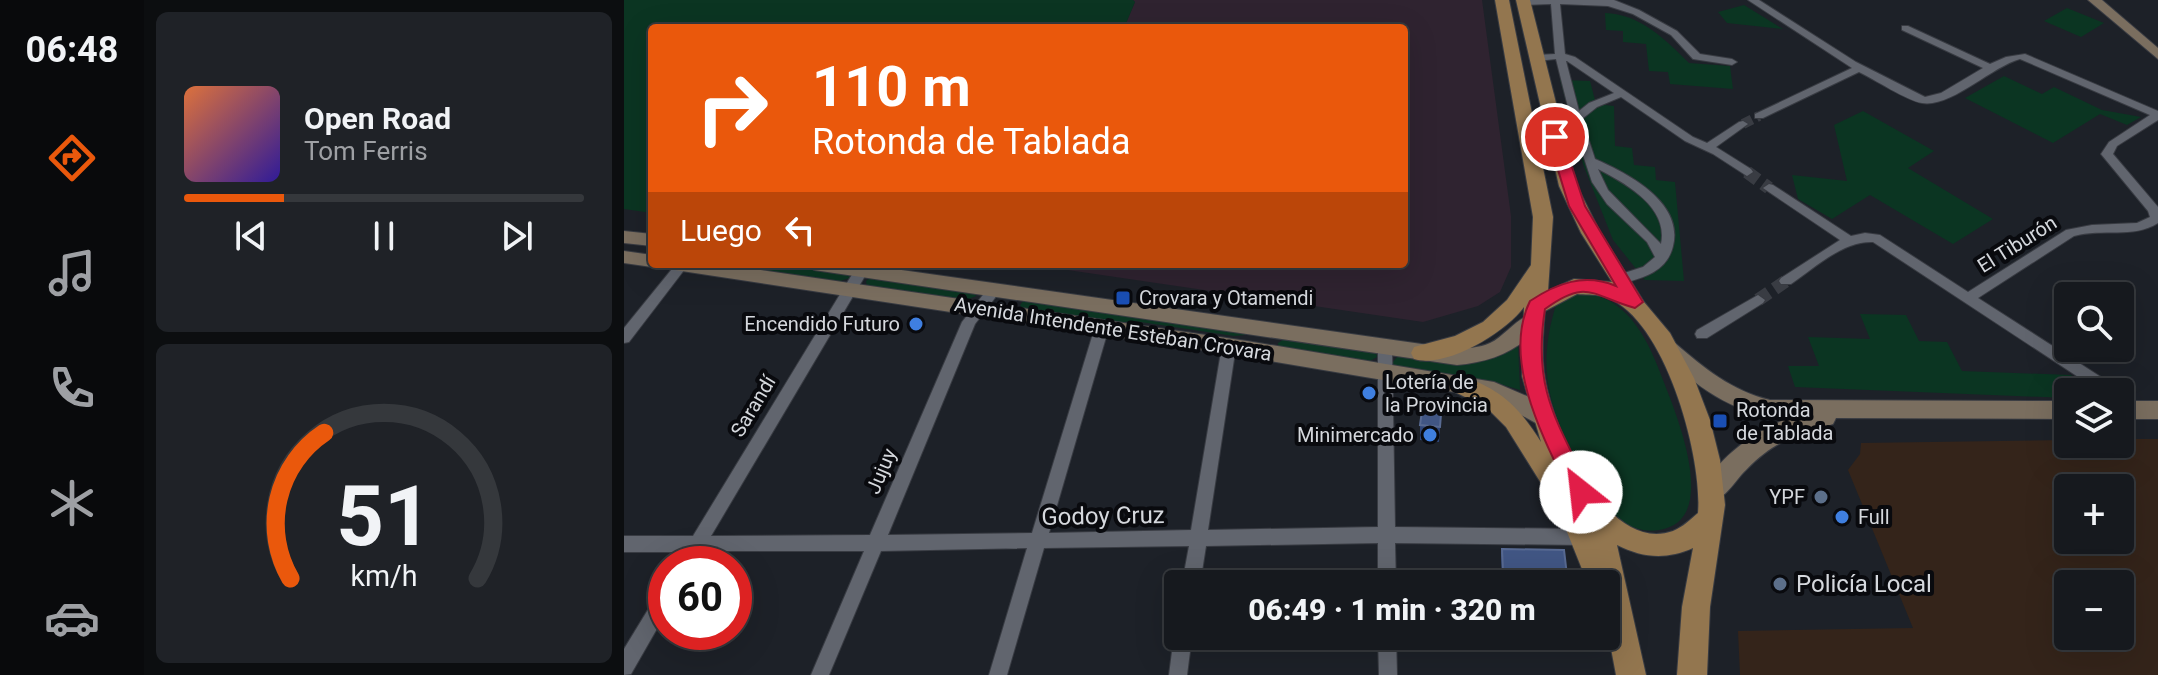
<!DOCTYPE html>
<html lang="es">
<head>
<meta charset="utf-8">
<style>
	:root { --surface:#16191e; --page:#1f2227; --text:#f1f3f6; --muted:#9ea0a4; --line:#35383c; --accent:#ea580c }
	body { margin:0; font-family:Roboto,sans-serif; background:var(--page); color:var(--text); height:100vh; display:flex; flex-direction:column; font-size:30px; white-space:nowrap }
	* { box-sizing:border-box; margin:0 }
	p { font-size:26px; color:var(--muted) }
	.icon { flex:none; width:44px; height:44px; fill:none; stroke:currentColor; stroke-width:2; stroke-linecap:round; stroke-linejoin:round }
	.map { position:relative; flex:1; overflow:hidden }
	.side { display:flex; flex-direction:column; gap:12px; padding:12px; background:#0c0e10; width:480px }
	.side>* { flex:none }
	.guide { position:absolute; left:24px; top:24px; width:760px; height:244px; border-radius:8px; box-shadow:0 8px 32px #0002,0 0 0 2px var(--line); background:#ea580c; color:#fff; overflow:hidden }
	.controls { position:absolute; left:1430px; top:282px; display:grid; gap:16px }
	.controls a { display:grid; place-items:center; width:80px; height:80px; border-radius:8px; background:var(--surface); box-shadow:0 8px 32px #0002,0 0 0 2px var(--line); font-size:40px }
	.speed { position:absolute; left:24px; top:546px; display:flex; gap:16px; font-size:40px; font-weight:700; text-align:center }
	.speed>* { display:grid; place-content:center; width:104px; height:104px; border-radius:50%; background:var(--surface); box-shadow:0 8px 32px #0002,0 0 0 2px var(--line); line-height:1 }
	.speed .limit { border:12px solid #d22; background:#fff; color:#111 }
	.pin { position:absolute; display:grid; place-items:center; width:68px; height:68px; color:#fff; margin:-34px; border:4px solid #fff; border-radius:50%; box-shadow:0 2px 8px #0007 }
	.me { position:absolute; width:88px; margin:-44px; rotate:331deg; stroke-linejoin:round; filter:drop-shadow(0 0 6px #0008) }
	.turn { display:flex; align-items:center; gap:28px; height:168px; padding:0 32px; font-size:36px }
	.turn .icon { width:104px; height:104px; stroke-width:2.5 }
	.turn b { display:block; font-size:56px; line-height:68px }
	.then { display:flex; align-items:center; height:76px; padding:0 32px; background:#0003; gap:16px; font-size:30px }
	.side .card { flex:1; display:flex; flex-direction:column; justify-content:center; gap:12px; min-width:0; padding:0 28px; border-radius:12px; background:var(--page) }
	.side .dial { align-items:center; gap:0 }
	.dial svg { height:208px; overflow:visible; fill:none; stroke:var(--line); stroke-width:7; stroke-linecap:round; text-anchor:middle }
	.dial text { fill:var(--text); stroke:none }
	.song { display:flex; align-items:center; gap:24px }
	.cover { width:96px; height:96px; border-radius:12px; background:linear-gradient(135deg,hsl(20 70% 55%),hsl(250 70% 35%)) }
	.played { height:8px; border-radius:4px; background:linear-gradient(90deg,var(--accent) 25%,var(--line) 25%) }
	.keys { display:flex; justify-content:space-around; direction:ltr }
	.trip { position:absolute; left:540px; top:570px; width:456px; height:80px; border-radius:8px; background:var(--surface); box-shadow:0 8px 32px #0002,0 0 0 2px var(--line); font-weight:800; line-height:80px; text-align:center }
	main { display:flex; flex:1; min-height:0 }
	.tab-bar { display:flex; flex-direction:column; width:144px; justify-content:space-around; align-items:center; background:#090a0c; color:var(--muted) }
	.tab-bar .icon { width:56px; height:56px }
	.tab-bar .selected { color:var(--accent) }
	.tab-bar b { font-size:36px; color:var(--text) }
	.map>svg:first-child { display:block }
	.commercial { fill:#2f2330 }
	.industrial { fill:#34241a; fill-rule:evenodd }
	.green { fill:#0b3522 }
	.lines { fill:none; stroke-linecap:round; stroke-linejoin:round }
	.minor-tunnel-far1 { stroke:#393c43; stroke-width:10; stroke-dasharray:10 5; stroke-linecap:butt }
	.minor-tunnel { stroke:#393c43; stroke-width:13; stroke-dasharray:13 7; stroke-linecap:butt }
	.minor-casing { stroke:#383b42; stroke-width:2 }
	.secondary-casing { stroke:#383b42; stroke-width:2 }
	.primary-casing { stroke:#383b42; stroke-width:2 }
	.minor { fill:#61656e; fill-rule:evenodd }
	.secondary { fill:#7a6e5f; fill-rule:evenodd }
	.primary { fill:#93764f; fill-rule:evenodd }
	.wall { fill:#2f4679 }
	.building { fill:#415684; stroke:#586a92; stroke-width:2 }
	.route { fill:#e11d48; stroke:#92132f; stroke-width:2 }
	.transit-dot { fill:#1a4fb4; stroke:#090a0e; stroke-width:3 }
	.shop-dot { fill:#3f7fe0; stroke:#090a0e; stroke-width:3 }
	.service-dot { fill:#5c6f8a; stroke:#090a0e; stroke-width:3 }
	.labels { text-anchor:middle; stroke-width:8; stroke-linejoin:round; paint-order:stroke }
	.street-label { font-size:20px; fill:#d5d8dd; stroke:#090a0e }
	.poi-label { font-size:20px; fill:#d5d8dd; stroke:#090a0e; text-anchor:start }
	.near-street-label { font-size:24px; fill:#d5d8dd; stroke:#090a0e }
	.near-poi-label { font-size:24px; fill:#d5d8dd; stroke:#090a0e; text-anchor:start }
</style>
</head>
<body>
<main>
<nav class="tab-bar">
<b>06:48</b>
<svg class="icon selected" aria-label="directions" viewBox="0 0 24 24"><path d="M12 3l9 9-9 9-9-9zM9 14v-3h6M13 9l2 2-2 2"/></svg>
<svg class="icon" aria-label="music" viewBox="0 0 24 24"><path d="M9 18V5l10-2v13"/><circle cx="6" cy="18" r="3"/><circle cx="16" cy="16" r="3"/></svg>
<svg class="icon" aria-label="phone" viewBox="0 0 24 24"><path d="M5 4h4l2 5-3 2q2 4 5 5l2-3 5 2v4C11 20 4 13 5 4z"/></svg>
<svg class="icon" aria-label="climate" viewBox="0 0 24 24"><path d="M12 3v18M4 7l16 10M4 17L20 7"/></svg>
<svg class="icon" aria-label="car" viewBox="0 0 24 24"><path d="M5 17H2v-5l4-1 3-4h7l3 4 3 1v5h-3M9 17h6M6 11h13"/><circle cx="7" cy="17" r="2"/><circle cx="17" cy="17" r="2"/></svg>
</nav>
<section class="side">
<div class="card">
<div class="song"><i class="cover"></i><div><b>Open Road</b><p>Tom Ferris</p></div></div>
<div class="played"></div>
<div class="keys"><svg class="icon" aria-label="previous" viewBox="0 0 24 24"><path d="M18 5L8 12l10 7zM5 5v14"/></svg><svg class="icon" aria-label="pause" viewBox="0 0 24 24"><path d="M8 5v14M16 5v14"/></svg><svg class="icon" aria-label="next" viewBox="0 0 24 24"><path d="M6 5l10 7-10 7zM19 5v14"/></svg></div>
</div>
<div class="card dial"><svg viewBox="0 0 100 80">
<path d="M14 69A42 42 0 1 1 86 69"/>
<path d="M14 69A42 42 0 0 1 27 13" stroke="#ea580c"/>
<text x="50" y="56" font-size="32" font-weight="700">51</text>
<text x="50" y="72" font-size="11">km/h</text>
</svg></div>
</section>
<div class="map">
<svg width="1534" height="675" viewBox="0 0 1534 675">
	<rect width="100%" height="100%" fill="#1d2128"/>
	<path class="commercial" d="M509 0H858L887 216V267L876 292 854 306 799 322 403 264H780V28H500L511 2Z"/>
	<path class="industrial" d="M1496 439H1534V675H1116L1114 631 1289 628 1224 470 1236 454 1237 443 1444 440V444H1496ZM1444 488H1496V540H1444ZM1444 584H1496V636H1444Z"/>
	<path class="green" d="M0 0H509L511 2 500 28H28V213L0 209Z
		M1120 5 1159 29 1103 23 1094 12Z
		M1443 8 1480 23 1457 37 1420 21Z
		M981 13C1016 14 1041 39 1065 63L1106 66 1109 89 1046 84 1044 72 1025 71 1022 44 999 42V31L982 30Z
		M1380 76 1418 94 1430 87 1478 110 1517 117 1503 125 1476 114 1429 143 1341 98Z
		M936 80 966 81 972 104 990 106 991 146 1008 148 1010 165 1031 167 1032 180 1051 182 1060 281 1021 280 989 240 959 164Z
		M1239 111 1310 151 1284 168 1369 219 1329 244 1246 195 1208 219 1174 199 1168 175 1223 181 1210 125Z
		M96 264H179L225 270 229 277 216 281Z
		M247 277 351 293 352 296 340 301 243 286 242 281Z
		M964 293C1007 302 1025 342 1039 380 1052 413 1093 512 1043 528 1029 533 1015 531 1002 524 965 503 930 424 924 383 920 357 924 330 932 305L947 296Z
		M400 300 621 333V335L610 336 510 321 491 323 399 310 396 305Z
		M1236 314 1282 315 1295 341 1323 342 1338 371 1447 375 1465 392H1444V398L1171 387 1164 366H1195L1184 337 1246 339Z
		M662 338 752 353 753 357 744 362 654 347V343Z
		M894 345 896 390 866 381 773 368 768 363 775 355 843 362 876 356Z"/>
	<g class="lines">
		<path class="minor-tunnel-far1" d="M1119 124 1135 116
			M1123 172 1125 174"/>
		<path class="minor-tunnel" d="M1123 172 1145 188
			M1134 300 1162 281"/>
		<g class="minor-casing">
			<path id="minor" d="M897 0H990L1015 10 1053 31 1076 54 1108 59 1113 62 1108 65 1069 59 1047 35 1009 14 984 6 936 4 941 54 951 57 1069 137 1083 143 1115 122 1119 121 1124 124 1092 147 1127 169 1129 172 1123 176 1089 154 1061 141 997 97 973 107 958 119 971 159C1003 173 1060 202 1049 246 1043 272 1019 278 996 284L989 279 991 276 1019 267 1031 257 1023 242 983 204 968 182 947 119 932 59 913 61 908 58 913 55 931 54 927 4 900 5 895 2ZM942 61H943L990 93 965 103 955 111ZM974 169C1001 183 1045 207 1037 244L984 190Z
				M1124 0H1135L1232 62 1301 97 1317 93 1359 68 1278 30V26H1284L1366 64 1382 57 1401 54 1534 111V120L1493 146 1489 154 1534 207V223C1509 239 1478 228 1450 236L1354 298 1494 388 1496 392V393L1477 392 1249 242C1218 241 1191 268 1167 284H1157L1155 281 1157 278 1216 240 1139 188 1145 184 1149 185 1227 236 1241 233 1256 235 1344 292 1442 230 1468 225 1513 223 1526 217 1524 211 1477 154 1485 142 1526 115 1396 59C1367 67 1327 108 1298 103 1283 101 1250 79 1235 72L1139 118H1131V114L1228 68Z
				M52 264 64 265 5 342 0 343V328Z
				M237 266 244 271 87 536 246 535 338 322 365 287 370 285 377 290 351 324 264 535 408 533 471 327 478 322 485 327 425 533 567 530 598 346 600 342H610L612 346 584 530 754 527V347L756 343H766L768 347 771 527 959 529 965 532 967 537 965 542 959 545 771 543 772 584H754V543L582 546 576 584H558L565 546 420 548 383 675H365L403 548 257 551 205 675H187L240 551H78L70 564H52L59 552H0V536H69L232 268Z
				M1134 295 1141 300 1139 303 1083 338H1073L1071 334 1073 330Z
				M42 587V613L7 674 0 675V649L36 590Z
				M554 629V636H568L563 675H545L550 636Z
				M754 636H772L773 675H755Z"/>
		</g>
		<g class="secondary-casing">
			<path id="secondary" d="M1464 0H1478L1534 48V59Z
				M0 231 28 234V246L0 243Z
				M0 251 28 255V264H35L28 267 0 263Z
				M42 264H95L623 341 870 382 912 400 930 418 927 424 919 427 866 398 623 357 51 270Z
				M181 264H235L833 349C844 348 855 348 866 343 882 336 898 310 915 315L918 320C900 350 867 362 833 365L190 270Z
				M1044 340 1051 343C1080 368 1108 391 1146 400L1444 401V419L1212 418 1209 424C1170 437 1152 439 1122 470 1109 482 1099 506 1080 499L1076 492C1092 459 1132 429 1166 418 1114 418 1074 388 1037 353L1034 348 1037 343Z
				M1496 401H1534V419H1496Z"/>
		</g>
		<g class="primary-casing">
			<path id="primary" d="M871 0H885L929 217 924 291 950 279 988 282 957 233 935 186 892 0H906L953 186 976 232 1020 302 1046 333 1070 378 1086 420 1096 460 1101 505 1086 607 1083 675H1053L1058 607 1069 548C1042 560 1019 558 993 545L1022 675H992L982 622V584H964L935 512 882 427 863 408 827 390 823 384 827 378 835 375C877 389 894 406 917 442L898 376 900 307C882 332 822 369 790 359L787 353 790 347 831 336 859 322 883 300 907 265 909 217ZM953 294C960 295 970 294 978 296 1040 312 1079 457 1074 513 1067 519 1059 527 1049 531 982 555 929 427 921 379 917 356 919 333 921 311Z"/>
		</g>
		<use href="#minor" class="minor"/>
		<use href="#secondary" class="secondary"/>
		<use href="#primary" class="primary"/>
	</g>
	<path class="wall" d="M817 414 815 442 796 440V425Z
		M878 549 944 584H907L906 577H878L877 553Z"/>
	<path class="building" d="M798 411 817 414 816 427 796 425Z
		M878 549 940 550 944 584H909L908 573 879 572Z"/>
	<path class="route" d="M931 133 938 137 961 206 1019 302 1011 308C968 296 963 278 921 309 908 391 934 422 967 492L964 499 957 501 949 499C923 445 876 362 906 301 933 283 960 273 992 286L945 206 924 137Z"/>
	<g class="transit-dot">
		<rect x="491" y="290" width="16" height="16" rx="4"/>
		<rect x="1088" y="413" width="16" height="16" rx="4"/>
	</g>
	<g class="shop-dot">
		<circle cx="292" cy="324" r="8"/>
		<circle cx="745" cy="393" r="8"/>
		<circle cx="806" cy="435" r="8"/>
		<circle cx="1218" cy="517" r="8"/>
	</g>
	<g class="service-dot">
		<circle cx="1197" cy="497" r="8"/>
		<circle cx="1156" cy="584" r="8"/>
	</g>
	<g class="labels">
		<g class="street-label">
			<text transform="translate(1393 244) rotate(-32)" y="7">El Tiburón</text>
			<text transform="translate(489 329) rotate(9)" y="7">Avenida Intendente Esteban Crovara</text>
			<text transform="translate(129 406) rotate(-59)" y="7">Sarandí</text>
			<text transform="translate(257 471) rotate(-67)" y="7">Jujuy</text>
		</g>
		<g class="poi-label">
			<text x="515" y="305">Crovara y Otamendi</text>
			<text x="276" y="331" text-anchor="end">Encendido Futuro</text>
			<text x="761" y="389">Lotería de<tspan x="761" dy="23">la Provincia</tspan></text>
			<text x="1112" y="417">Rotonda<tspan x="1112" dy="23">de Tablada</tspan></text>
			<text x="790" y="442" text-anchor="end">Minimercado</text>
			<text x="1181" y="504" text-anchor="end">YPF</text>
			<text x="1234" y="524">Full</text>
		</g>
		<g class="near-street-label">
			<text transform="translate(479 516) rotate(-1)" y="8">Godoy Cruz</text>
		</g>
		<g class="near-poi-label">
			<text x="1172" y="592">Policía Local</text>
		</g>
	</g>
</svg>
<div class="controls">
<a><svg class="icon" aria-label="search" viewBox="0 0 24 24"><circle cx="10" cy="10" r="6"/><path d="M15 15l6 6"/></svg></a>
<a><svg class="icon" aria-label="layers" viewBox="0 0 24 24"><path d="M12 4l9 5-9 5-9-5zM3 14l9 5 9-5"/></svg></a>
<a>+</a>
<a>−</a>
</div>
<div class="speed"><div class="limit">60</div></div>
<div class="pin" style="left:931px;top:137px;background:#d93025"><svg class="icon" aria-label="arrive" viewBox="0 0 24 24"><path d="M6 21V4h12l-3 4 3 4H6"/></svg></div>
<svg class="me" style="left:957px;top:492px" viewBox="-20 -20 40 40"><circle r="19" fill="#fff"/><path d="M0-13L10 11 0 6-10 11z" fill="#e11d48"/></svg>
<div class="trip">06:49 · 1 min · 320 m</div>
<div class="guide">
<div class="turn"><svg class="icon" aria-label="right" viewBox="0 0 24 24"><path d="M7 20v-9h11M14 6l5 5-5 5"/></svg><div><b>110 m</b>Rotonda de Tablada</div></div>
<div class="then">Luego<svg class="icon" aria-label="left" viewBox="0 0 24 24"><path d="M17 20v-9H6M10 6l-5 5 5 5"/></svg></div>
</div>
</div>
</main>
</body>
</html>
